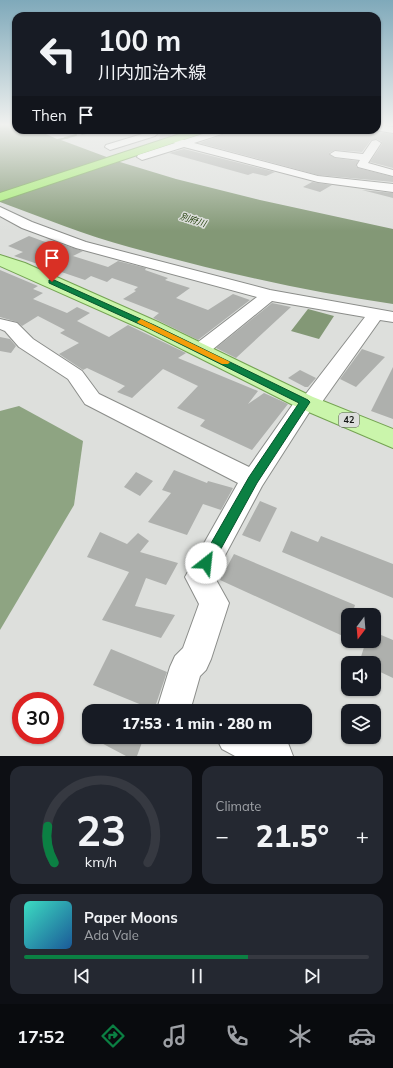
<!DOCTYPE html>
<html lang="en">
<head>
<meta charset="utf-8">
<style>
	:root { --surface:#171b24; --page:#242831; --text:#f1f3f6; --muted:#9ea1a6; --line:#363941; --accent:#0b8043 }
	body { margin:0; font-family:Mulish,"Noto Sans JP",sans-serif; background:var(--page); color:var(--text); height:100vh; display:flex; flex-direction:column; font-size:15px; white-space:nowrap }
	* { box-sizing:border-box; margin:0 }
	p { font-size:13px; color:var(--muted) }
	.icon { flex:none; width:22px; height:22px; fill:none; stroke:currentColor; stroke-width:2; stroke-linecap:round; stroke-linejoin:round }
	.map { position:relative; height:756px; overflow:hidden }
	.details { display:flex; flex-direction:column; gap:10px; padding:10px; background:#0d0f14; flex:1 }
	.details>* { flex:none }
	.top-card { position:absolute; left:12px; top:12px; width:369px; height:122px; border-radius:12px; box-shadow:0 1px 3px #0004; background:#171b24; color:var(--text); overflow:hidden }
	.needle { width:26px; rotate:196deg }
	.tools { position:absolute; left:341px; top:608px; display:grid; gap:8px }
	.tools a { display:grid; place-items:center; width:40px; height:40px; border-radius:8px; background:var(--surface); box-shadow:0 1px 3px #0004; font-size:20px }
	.speed { position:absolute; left:12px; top:692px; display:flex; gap:8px; font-size:20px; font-weight:700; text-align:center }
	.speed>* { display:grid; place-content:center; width:52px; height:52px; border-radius:50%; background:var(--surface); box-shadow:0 1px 3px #0004; line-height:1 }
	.speed .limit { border:6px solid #d22; background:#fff; color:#111 }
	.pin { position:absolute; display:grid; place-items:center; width:34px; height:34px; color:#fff; margin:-41px -17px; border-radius:50% 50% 50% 0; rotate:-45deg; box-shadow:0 0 4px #0007 }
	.pin .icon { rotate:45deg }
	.me { position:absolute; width:44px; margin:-22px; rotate:29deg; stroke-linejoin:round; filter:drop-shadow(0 0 3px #0008) }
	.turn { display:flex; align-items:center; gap:14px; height:84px; padding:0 20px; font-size:18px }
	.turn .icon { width:52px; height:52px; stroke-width:2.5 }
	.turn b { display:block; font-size:28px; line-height:34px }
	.then { display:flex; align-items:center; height:38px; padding:0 20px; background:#0003; gap:8px; font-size:15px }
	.big { font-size:30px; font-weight:800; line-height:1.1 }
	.details .card { flex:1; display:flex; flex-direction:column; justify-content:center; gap:6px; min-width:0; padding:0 14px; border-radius:12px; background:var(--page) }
	.details .dial { align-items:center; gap:0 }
	.dial svg { height:104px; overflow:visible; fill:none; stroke:var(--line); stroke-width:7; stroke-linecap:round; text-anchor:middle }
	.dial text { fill:var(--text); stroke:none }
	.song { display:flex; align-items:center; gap:12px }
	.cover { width:48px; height:48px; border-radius:6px; background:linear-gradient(135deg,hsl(170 70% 55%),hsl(210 70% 35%)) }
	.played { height:4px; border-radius:2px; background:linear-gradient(90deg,var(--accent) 65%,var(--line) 65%) }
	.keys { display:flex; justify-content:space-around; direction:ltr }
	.heat { display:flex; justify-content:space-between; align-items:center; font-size:22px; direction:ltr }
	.details .tiles { flex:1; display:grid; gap:10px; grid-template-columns:1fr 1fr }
	.card:last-child { grid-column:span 2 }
	.trip { position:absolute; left:82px; top:704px; width:230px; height:40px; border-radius:12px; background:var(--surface); box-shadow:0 1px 3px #0004; font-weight:800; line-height:40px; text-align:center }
	.tab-bar { display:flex; height:64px; justify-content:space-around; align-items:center; background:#090b0e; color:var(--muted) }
	.tab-bar .icon { width:28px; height:28px }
	.tab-bar .selected { color:var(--accent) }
	.tab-bar b { font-size:18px; color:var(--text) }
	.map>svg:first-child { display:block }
	.forest { fill:#8ea482 }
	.water { fill:#839876 }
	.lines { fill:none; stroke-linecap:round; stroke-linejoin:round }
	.stream { stroke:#839876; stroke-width:2 }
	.building { fill:#aeb0ad }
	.minor-tunnel { stroke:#bfc1be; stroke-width:10; stroke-dasharray:10 5; stroke-linecap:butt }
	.minor-casing { stroke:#8b8d8a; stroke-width:2 }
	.major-casing { stroke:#74a352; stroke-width:2 }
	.highway-casing { stroke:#74a352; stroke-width:2 }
	.minor { fill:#fff; fill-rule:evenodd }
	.major { fill:#caf5ab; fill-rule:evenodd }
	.highway { fill:#a6ee73; fill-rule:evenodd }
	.route { fill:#0b8043; stroke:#07532c }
	.slow { fill:#f59e0b }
	.labels { text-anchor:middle; stroke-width:3; stroke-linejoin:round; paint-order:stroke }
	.far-water-label { font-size:9px; font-style:italic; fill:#24410d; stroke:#dddfdc }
	.shield { fill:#dddfdc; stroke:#525351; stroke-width:1 }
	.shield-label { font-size:9px; font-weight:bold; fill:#161716 }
</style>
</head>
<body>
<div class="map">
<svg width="393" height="756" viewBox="0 0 393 756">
	<rect width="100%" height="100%" fill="#dddfdc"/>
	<path class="forest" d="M19 406 83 441 74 505 0 630V411Z"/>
	<path class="water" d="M0 125H16V130H37L57 139 68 137 70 138 61 140 120 162 176 179 260 200 393 229V304C304 291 216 271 129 247 85 235 43 218 0 202Z
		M308 309 334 316 319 339 291 331Z"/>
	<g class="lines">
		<path class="stream" d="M82 134 100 130
			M65 138 76 135"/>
	</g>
	<path class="building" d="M232 130H358L393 134V168L370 162 382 144V142L377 139 371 140 362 152 335 150 329 153 335 158 358 161 356 166 358 168 393 177V182L318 175 199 143 228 133Z
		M184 149 275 172 266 176 253 173 248 175 169 153Z
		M312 182 318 183 332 185 320 192 303 187Z
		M362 190 393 193V198Z
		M29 236 48 243 52 241 83 251 73 256 108 267 118 261 146 268 145 270 168 278 165 280 190 288 176 298 208 310 233 294 250 300 198 340 153 318 159 313 123 299 136 291 134 290 138 287 112 278 107 282 91 276 85 280 14 256 23 252 8 246Z
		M0 270 38 286 33 289 43 293 33 299 67 313 77 307 90 313 77 321 109 337 128 325 186 353 178 358 258 391 248 404 264 393 288 404 252 450 200 426 205 420 177 408 198 386 163 369 132 398 117 392 125 386 87 368 83 370 59 354 79 343 60 333 65 330 38 316 22 326 17 322 0 317Z
		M272 303 291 307 236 358 216 348Z
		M0 337 10 339 16 346 11 353 0 351Z
		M362 349 385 357 356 387 340 379Z
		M393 367V419L371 411Z
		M300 370 316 378 308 387H305L288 378Z
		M174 470 207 483 208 481 233 488 221 510 203 504 187 535 148 522 171 493 162 490Z
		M136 472 153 481 140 496 124 487Z
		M260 501 277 508 260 542 242 535Z
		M291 531 318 542 321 536 393 564V598L282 552Z
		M100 532 127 544 138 533 149 541 140 552 178 563 166 585 146 578 135 606 175 615 161 638 102 620 129 572 87 557Z
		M234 554 355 605 352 615H348V626L345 637 220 580Z
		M374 632 393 640V678L374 669V663H359L366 641H374Z
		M111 649 167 672 154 710 93 685Z
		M90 737H144L137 756H126Z"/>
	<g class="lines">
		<path class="minor-tunnel" d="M160 136 176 140"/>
		<g class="minor-casing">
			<path id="minor" d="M377 125 393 127V133L374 130H377Z
				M215 130H230L228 132 194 143 318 176 393 184V192L318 182 184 147 142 160 137 157 138 155 175 143 171 140 173 138 176 137 184 140Z
				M152 131 155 132 157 134 155 136 110 150 105 147 106 145Z
				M376 140 381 143 368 163 393 170V176L358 167 357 165 360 160 335 157 330 154 335 151 363 154 372 141Z
				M0 207 32 222 86 242 270 290 393 312V322L380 320 317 409 310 411 262 486 214 576 229 603 211 659 206 670 200 676 192 704 195 711H158L157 709 170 667 175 656 183 648 199 604 185 577 238 483 85 404 68 379 19 347 5 331 0 329V319L17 323 33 339 82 371 99 394 249 467 298 397 305 395 365 317 272 301 207 354 200 356 193 354 191 350 193 346 257 297 76 248 22 228 0 216Z
				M216 737H274L288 743 293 756H235L222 749Z"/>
		</g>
		<g class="major-casing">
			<path id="major" d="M0 255 25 263 158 322 313 397 393 429V448L297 407 144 330 0 266Z"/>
		</g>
		<g class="highway-casing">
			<path id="highway" d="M192 130H207L206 132 0 201V193Z"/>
		</g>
		<use href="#minor" class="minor"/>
		<use href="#major" class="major"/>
		<use href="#highway" class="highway"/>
	</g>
	<linearGradient id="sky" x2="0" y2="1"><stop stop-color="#7fa9ba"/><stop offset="0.54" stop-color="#f0f1ef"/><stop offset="1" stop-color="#f0f1ef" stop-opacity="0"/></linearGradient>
	<rect width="393" height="231" fill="url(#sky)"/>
	<path class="route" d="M49 280H54L154 325 308 400 310 402 257 483 211 567 206 569 202 567 200 563 202 559 249 477 299 403 148 328 49 283Z"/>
	<path class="slow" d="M141 319 228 361 230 362 228 364H222L138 323 137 322Z"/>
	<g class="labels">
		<g class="far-water-label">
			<text transform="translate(193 220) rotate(18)" y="3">別府川</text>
		</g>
		<rect class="shield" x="339" y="413" width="20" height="14" rx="3"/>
		<g class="shield-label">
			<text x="349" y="423">42</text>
		</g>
	</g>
</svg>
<div class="tools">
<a><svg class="needle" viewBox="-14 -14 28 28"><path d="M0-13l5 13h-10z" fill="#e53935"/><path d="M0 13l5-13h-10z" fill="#9ea1a6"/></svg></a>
<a><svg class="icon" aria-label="sound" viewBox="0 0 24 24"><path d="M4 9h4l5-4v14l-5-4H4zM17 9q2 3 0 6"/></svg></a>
<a><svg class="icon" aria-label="layers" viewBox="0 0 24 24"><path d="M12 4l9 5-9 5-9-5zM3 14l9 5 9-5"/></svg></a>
</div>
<div class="speed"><div class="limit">30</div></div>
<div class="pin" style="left:52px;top:282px;background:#d93025"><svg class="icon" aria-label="arrive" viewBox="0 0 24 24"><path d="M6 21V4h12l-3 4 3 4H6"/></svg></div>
<svg class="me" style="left:206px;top:563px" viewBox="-20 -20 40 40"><circle r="19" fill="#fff"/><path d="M0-13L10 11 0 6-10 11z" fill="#0b8043"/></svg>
<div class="trip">17:53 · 1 min · 280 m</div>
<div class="top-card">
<div class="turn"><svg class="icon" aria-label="left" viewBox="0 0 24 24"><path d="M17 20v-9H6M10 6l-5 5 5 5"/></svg><div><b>100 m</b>川内加治木線</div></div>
<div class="then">Then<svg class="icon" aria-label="arrive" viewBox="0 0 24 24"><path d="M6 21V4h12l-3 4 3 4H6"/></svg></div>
</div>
</div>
<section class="details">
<div class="tiles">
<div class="card dial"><svg viewBox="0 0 100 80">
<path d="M14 69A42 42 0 1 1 86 69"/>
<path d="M14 69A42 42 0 0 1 9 41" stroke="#0b8043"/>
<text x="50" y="56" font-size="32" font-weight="700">23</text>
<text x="50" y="72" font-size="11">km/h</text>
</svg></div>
<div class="card"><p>Climate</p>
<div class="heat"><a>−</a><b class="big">21.5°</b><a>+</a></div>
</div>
<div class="card">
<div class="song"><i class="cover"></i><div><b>Paper Moons</b><p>Ada Vale</p></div></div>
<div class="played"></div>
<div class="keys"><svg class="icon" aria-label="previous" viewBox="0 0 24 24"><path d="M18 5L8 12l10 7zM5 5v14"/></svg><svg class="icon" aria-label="pause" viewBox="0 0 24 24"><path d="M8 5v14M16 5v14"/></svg><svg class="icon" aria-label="next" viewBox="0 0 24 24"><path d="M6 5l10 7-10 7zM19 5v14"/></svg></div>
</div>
</div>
</section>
<nav class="tab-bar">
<b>17:52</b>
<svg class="icon selected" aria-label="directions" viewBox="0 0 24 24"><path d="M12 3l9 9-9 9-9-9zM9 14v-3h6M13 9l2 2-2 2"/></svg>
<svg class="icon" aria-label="music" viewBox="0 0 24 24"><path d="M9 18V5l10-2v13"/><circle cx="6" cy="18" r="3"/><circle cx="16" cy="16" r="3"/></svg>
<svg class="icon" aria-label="phone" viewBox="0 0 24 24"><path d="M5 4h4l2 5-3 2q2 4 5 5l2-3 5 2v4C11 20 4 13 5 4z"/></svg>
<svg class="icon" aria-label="climate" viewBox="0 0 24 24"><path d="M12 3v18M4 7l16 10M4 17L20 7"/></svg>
<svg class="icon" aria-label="car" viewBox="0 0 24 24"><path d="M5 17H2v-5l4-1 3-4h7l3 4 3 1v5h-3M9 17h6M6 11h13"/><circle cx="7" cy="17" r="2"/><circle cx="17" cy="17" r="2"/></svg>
</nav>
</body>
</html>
